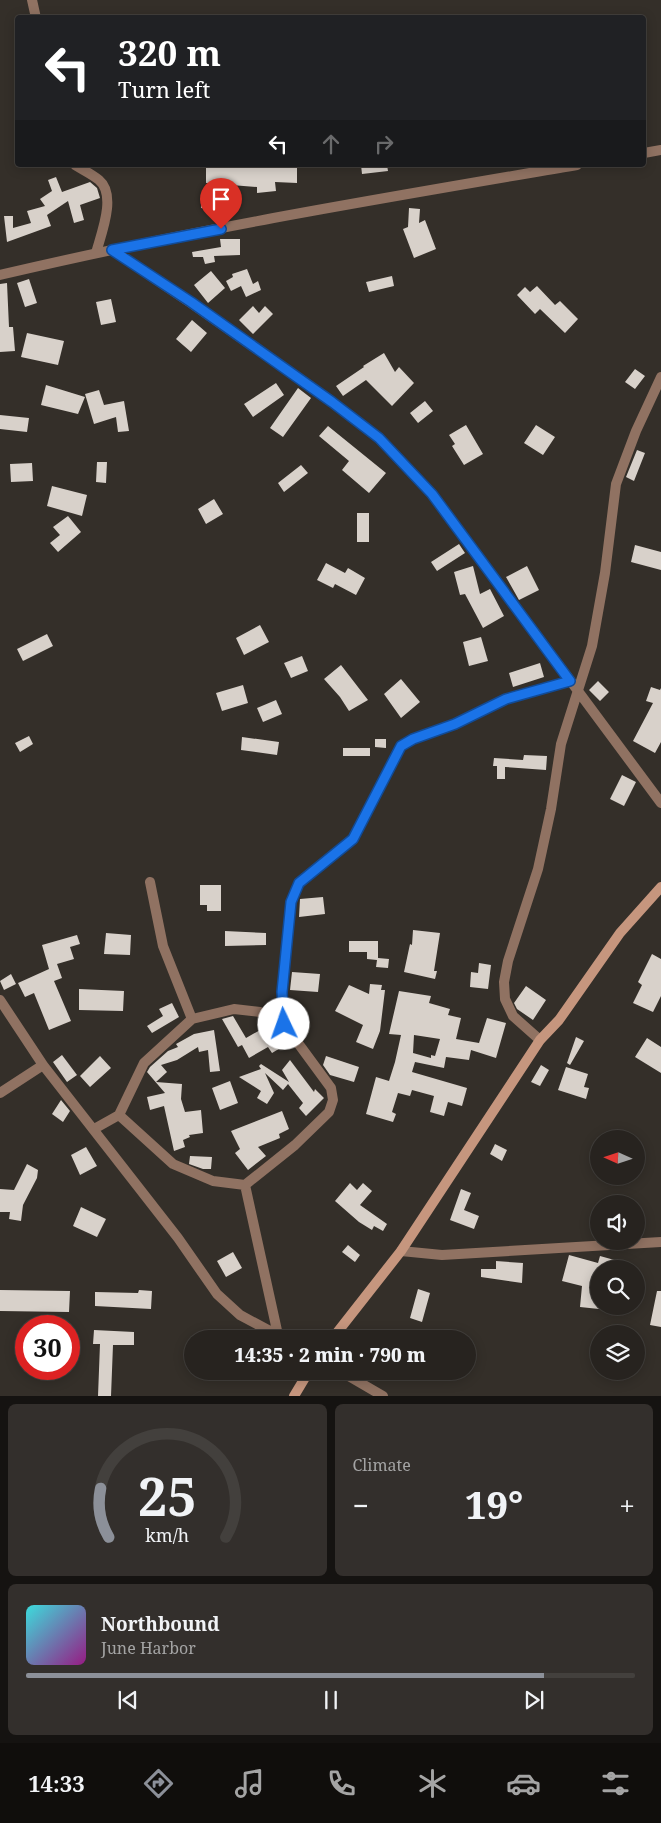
<!DOCTYPE html>
<html lang="en">
<head>
<meta charset="utf-8">
<style>
	:root { --surface:#27231f; --page:#332f2c; --text:#f1f3f6; --muted:#a4a4a4; --line:#43403d; --accent:#8c9099 }
	body { margin:0; font-family:"Noto Serif",serif; background:var(--page); color:var(--text); height:100vh; display:flex; flex-direction:column; font-size:19px; white-space:nowrap }
	* { box-sizing:border-box; margin:0 }
	p { font-size:16px; color:var(--muted) }
	.icon { flex:none; width:28px; height:28px; fill:none; stroke:currentColor; stroke-width:2; stroke-linecap:round; stroke-linejoin:round }
	.map { position:relative; height:1396px; overflow:hidden }
	.panel { display:flex; flex-direction:column; gap:8px; padding:8px; background:#151311; flex:1 }
	.panel>* { flex:none }
	.top-card { position:absolute; left:15px; top:15px; width:631px; height:152px; border-radius:5px; box-shadow:0 2px 12px #0003,0 0 0 1px var(--line); background:#202124; color:#fff; overflow:hidden }
	.needle { width:32px; rotate:273deg }
	.controls { position:absolute; left:590px; top:1130px; display:grid; gap:10px }
	.controls a { display:grid; place-items:center; width:55px; height:55px; border-radius:50%; background:var(--surface); box-shadow:0 2px 12px #0003,0 0 0 1px var(--line); font-size:25px }
	.speed { position:absolute; left:15px; top:1315px; display:flex; gap:10px; font-size:25px; font-weight:700; text-align:center }
	.speed>* { display:grid; place-content:center; width:65px; height:65px; border-radius:50%; background:var(--surface); box-shadow:0 2px 12px #0003,0 0 0 1px var(--line); line-height:1 }
	.speed .limit { border:8px solid #d22; background:#fff; color:#111 }
	.pin { position:absolute; display:grid; place-items:center; width:42px; height:42px; color:#fff; margin:-51px -21px; border-radius:50% 50% 50% 0; rotate:-45deg; box-shadow:0 0 5px #0007 }
	.pin .icon { rotate:45deg }
	.me { position:absolute; width:55px; margin:-28px; rotate:357deg; stroke-linejoin:round; filter:drop-shadow(0 0 4px #0008) }
	.turn { display:flex; align-items:center; gap:18px; height:105px; padding:0 20px; font-size:22px }
	.turn .icon { width:65px; height:65px; stroke-width:2.5 }
	.turn b { display:block; font-size:35px; line-height:42px }
	.lanes { display:flex; align-items:center; height:48px; padding:0 20px; background:#0003; justify-content:center; gap:25px; direction:ltr }
	.lanes .off { opacity:.35 }
	.big { font-size:38px; font-weight:800; line-height:1.1 }
	.panel .tile { flex:1; display:flex; flex-direction:column; justify-content:center; gap:8px; min-width:0; padding:0 18px; border-radius:8px; background:var(--page) }
	.panel .dial { align-items:center; gap:0 }
	.dial svg { height:130px; overflow:visible; fill:none; stroke:var(--line); stroke-width:7; stroke-linecap:round; text-anchor:middle }
	.dial text { fill:var(--text); stroke:none }
	.song { display:flex; align-items:center; gap:15px }
	.cover { width:60px; height:60px; border-radius:8px; background:linear-gradient(135deg,hsl(180 70% 55%),hsl(310 70% 35%)) }
	.played { height:5px; border-radius:2px; background:linear-gradient(90deg,var(--accent) 85%,var(--line) 85%) }
	.keys { display:flex; justify-content:space-around; direction:ltr }
	.heat { display:flex; justify-content:space-between; align-items:center; font-size:28px; direction:ltr }
	.panel .tiles { flex:1; display:grid; gap:8px; grid-template-columns:1fr 1fr }
	.tile:last-child { grid-column:span 2 }
	.trip { position:absolute; left:184px; top:1330px; width:292px; height:50px; border-radius:25px; background:var(--surface); box-shadow:0 2px 12px #0003,0 0 0 1px var(--line); font-weight:800; line-height:50px; text-align:center }
	.tab-bar { display:flex; height:80px; justify-content:space-around; align-items:center; background:#100e0c; color:var(--muted) }
	.tab-bar .icon { width:35px; height:35px }
	.tab-bar .current { color:var(--accent) }
	.tab-bar b { font-size:22px; color:var(--text) }
	.map>svg:first-child { display:block }
	.building { fill:#d8d1ca; fill-rule:evenodd }
	.lines { fill:none; stroke-linecap:round; stroke-linejoin:round }
	.minor { stroke:#907262; stroke-width:10 }
	.tertiary { stroke:#907262; stroke-width:10 }
	.secondary { stroke:#c6967e; stroke-width:10 }
	.route-casing { stroke:#114b97; stroke-width:12 }
	.route { stroke:#1a73e8; stroke-width:9 }
</style>
</head>
<body>
<div class="map">
<svg width="661" height="1396" viewBox="0 0 661 1396">
	<rect width="100%" height="100%" fill="#342f29"/>
	<path class="building" d="M226 165H297V183L275 182 276 191 257 193V187L206 183V166Z
		M361 165H387L388 171 362 174Z
		M56 177 62 192 90 182 97 188 100 198 80 205 84 220 74 223 68 201 47 215 51 226 7 242 4 216H13V228L31 223 27 211 45 206 40 199 52 191 48 180Z
		M202 199H210L209 209 201 208Z
		M409 208 420 209 419 223 425 220 436 249 414 258 403 229 408 227Z
		M220 239H240V255L214 256 215 262 205 264 203 257H193L192 252 221 247Z
		M247 269 253 284 258 281 261 290 246 297 241 286 231 291 226 281 233 277 232 274Z
		M211 271 225 288 208 303 194 285Z
		M392 276 394 286 369 292 366 282Z
		M29 279 37 303 25 307 17 283Z
		M7 283 9 327H13L15 351 0 352V284Z
		M537 286 555 305 560 301 578 319 565 333 540 309 535 314 517 295 525 287 530 292Z
		M111 299 116 322 101 325 96 302Z
		M253 306 259 313 265 306 273 314 253 334 239 320Z
		M192 320 207 333 191 352 176 339Z
		M27 333 64 341 58 365 21 357Z
		M384 353 395 372 399 367 414 383 392 406 366 380 343 396 336 386 364 367 363 366Z
		M635 369 645 376 635 389 625 382Z
		M276 383 284 395 253 417 244 404Z
		M46 385 85 397 78 414 41 405Z
		M298 388 311 398 283 437 270 428Z
		M99 390 104 405 124 401 129 431 118 432 116 417 94 424 85 394Z
		M425 401 433 411 418 423 410 413Z
		M0 415 29 418 27 432 0 429Z
		M466 425 483 454 464 465 452 446 455 444 449 435Z
		M536 425 555 437 543 455 524 443Z
		M328 426 386 473 369 493 342 470 349 461 319 436Z
		M637 450 645 453 634 481 626 477Z
		M97 462H107L106 483 96 482Z
		M32 463 33 481 11 482 10 464Z
		M301 465 308 473 284 492 278 483Z
		M52 486 87 495 82 516 47 506Z
		M214 499 223 514 206 524 198 509Z
		M357 513H369V542H357Z
		M68 516 81 532 58 552 50 543 60 535 53 527Z
		M459 544 465 553 437 571 431 562Z
		M635 545 661 552V570L631 562Z
		M326 563 345 573 348 568 365 578 356 595 335 584 333 588 317 580Z
		M473 566 480 594 490 589 504 616 483 628 465 594 460 595 454 572Z
		M527 566 539 590 519 600 506 577Z
		M260 625 269 642 244 655 236 638Z
		M47 634 53 646 23 661 17 649Z
		M481 637 488 661 469 666 463 642Z
		M302 656 308 671 291 678 284 663Z
		M540 663 544 677 513 687 509 673Z
		M341 665 368 700 349 711 340 697 324 679Z
		M401 679 420 702 401 718 384 694Z
		M598 681 609 692 600 701 589 690Z
		M243 685 248 703 222 711 216 693Z
		M651 687 660 690 661 688V742L655 753 633 741 653 703 646 701Z
		M276 700 282 714 263 722 257 708Z
		M29 736 33 744 20 752 15 743Z
		M242 737 279 742 277 755 241 750Z
		M375 739H386V748L375 747Z
		M343 748H370V756H343Z
		M524 755 547 756 546 770 505 767V779H497V766H493L494 758 523 760Z
		M622 775 636 782 624 806 610 799Z
		M200 885H221V911H207V905H200Z
		M323 897 325 914 299 917 300 899Z
		M413 930 440 933 434 971H437L435 979 404 972 410 944 412 945Z
		M225 931 266 933V945L225 946Z
		M106 933 131 935 130 955 104 954Z
		M77 935 80 944 70 947 74 959 57 964 62 978 54 981 71 1021 49 1030 34 993 25 997 18 983 49 969 42 945Z
		M349 941H378V958L389 959 388 968 376 967 377 960 367 959V952H349Z
		M652 954 661 959V996L653 1012 633 1003 642 985 638 982Z
		M479 963 491 965 488 989 470 987 471 972 478 973Z
		M292 972 320 974 318 992 290 990Z
		M11 974 16 984 4 990 0 981Z
		M370 984 382 985 381 990H385L380 1031 373 1049 356 1042 363 1025 335 1011 349 985 369 994Z
		M526 986 546 1000 533 1020 517 1009 514 1003Z
		M79 989 124 991 123 1011 79 1010Z
		M399 991 431 996 429 1003 450 1009 448 1015 461 1018 456 1039 479 1043 487 1018 506 1023 496 1058 471 1050 469 1060 446 1057 444 1068 415 1062 412 1072 467 1088 462 1106 448 1102 444 1116 430 1112 434 1096 412 1090 410 1096 398 1093 392 1112 396 1114 393 1122 366 1114 376 1077 389 1081 395 1062 401 1035 389 1034ZM414 1035 440 1039 435 1056 431 1055V1058L413 1053Z
		M172 1003 179 1017 152 1033 147 1026 163 1016 159 1009Z
		M233 1016 246 1038 269 1025 282 1047 272 1053 268 1047 249 1058 242 1045 238 1047 222 1019Z
		M214 1030 220 1071 210 1072 208 1050 199 1052 198 1047 177 1060 161 1065 167 1072 156 1082 182 1084 181 1099 185 1112 201 1110 203 1133 189 1135 190 1137 183 1140 185 1147 174 1151 164 1106 150 1110 147 1097 165 1093 147 1072 150 1067 168 1051 178 1047 176 1044 194 1034Z
		M576 1037 584 1041 570 1065 567 1063Z
		M647 1038 661 1047V1073L635 1057Z
		M62 1055 77 1075 67 1082 53 1062Z
		M100 1056 111 1068 90 1087 80 1076Z
		M326 1056 359 1067 354 1082 330 1075 323 1065Z
		M290 1060 314 1092 315 1089 324 1098 306 1116 299 1108 303 1103 288 1084 283 1090 265 1073 274 1093 267 1104 257 1098 261 1091 239 1077 261 1069 259 1066 261 1064 289 1082 282 1070Z
		M541 1065 549 1070 540 1086 531 1082Z
		M566 1067 588 1074 584 1087 589 1088 586 1099 558 1090Z
		M230 1081 238 1103 220 1110 212 1088Z
		M61 1100 70 1111 63 1122 52 1114Z
		M282 1111 289 1129 279 1134 280 1138 258 1147 266 1156 248 1170 235 1153 240 1149 231 1131Z
		M495 1144 507 1150 502 1161 490 1154Z
		M86 1147 97 1166 80 1175 71 1155Z
		M190 1156 212 1157 211 1169H203L189 1164Z
		M27 1164 38 1170 37 1178 23 1205 21 1221 9 1219 10 1212H0V1189L14 1190Z
		M350 1183 357 1190 363 1183 372 1191 360 1205 387 1224 383 1231 374 1226 372 1230 359 1222 335 1201Z
		M461 1189 471 1193 464 1210 479 1216 474 1229 450 1220Z
		M81 1207 106 1219 97 1237 73 1226Z
		M348 1245 360 1255 355 1262 342 1252Z
		M233 1252 242 1268 226 1277 217 1261Z
		M569 1255 598 1263 600 1256 618 1261 616 1269H599V1309L580 1307 582 1286 562 1281Z
		M496 1261 523 1263 522 1283 481 1277V1269H496Z
		M418 1289 430 1293 422 1322 410 1318Z
		M0 1290 70 1291 69 1312 0 1311Z
		M139 1290 152 1291 151 1309 95 1306V1292L138 1293Z
		M657 1291H661V1327L650 1325Z
		M94 1330 134 1332V1345H113L111 1396H98L100 1344H93Z"/>
	<g class="lines">
		<path class="minor" d="M32 0 36 18
			M75 165C83 170 92 174 99 180 117 195 101 234 96 253
			M112 250 191 303 332 402 379 438 432 494 661 803
			M150 882 163 946 192 1019
			M0 1000 43 1065 178 1238 217 1294 240 1315 281 1337
			M540 1040 513 1016 505 999 504 982 508 961 538 869 551 809 561 744 592 646 605 573 616 484 636 431 661 377
			M0 1093 43 1065
			M119 1115 173 1164 213 1181 245 1185
			M94 1129 119 1115 144 1063 192 1019 234 1009 260 1012 284 1024
			M401 1251 442 1255 661 1242
			M278 1335 245 1185 295 1145 329 1112 333 1100 331 1088 284 1024 282 992 291 902 299 883 353 839 401 746 413 739 455 724 506 699 570 681
			M340 1371 383 1396"/>
		<path class="tertiary" d="M644 153 661 150
			M0 275C190 230 384 198 577 165"/>
		<path class="secondary" d="M332 1339 401 1251 540 1040 559 1020 620 933 661 887
			M294 1396 309 1371"/>
	</g>
	<g class="lines">
		<g class="route-casing">
			<path id="route" d="M221 229 112 250 191 302 332 402 379 438 432 494 570 681 506 699 455 724 413 739 401 746 353 839 299 883 291 902 282 992 284 1024"/>
		</g>
		<use href="#route" class="route"/>
	</g>
</svg>
<div class="controls">
<a><svg class="needle" viewBox="-14 -14 28 28"><path d="M0-13l5 13h-10z" fill="#e53935"/><path d="M0 13l5-13h-10z" fill="#a4a4a4"/></svg></a>
<a><svg class="icon" aria-label="sound" viewBox="0 0 24 24"><path d="M4 9h4l5-4v14l-5-4H4zM17 9q2 3 0 6"/></svg></a>
<a><svg class="icon" aria-label="search" viewBox="0 0 24 24"><circle cx="10" cy="10" r="6"/><path d="M15 15l6 6"/></svg></a>
<a><svg class="icon" aria-label="layers" viewBox="0 0 24 24"><path d="M12 4l9 5-9 5-9-5zM3 14l9 5 9-5"/></svg></a>
</div>
<div class="speed"><div class="limit">30</div></div>
<div class="pin" style="left:221px;top:229px;background:#d93025"><svg class="icon" aria-label="arrive" viewBox="0 0 24 24"><path d="M6 21V4h12l-3 4 3 4H6"/></svg></div>
<svg class="me" style="left:284px;top:1024px" viewBox="-20 -20 40 40"><circle r="19" fill="#fff"/><path d="M0-13L10 11 0 6-10 11z" fill="#1a73e8"/></svg>
<div class="trip">14:35 · 2 min · 790 m</div>
<div class="top-card">
<div class="turn"><svg class="icon" aria-label="left" viewBox="0 0 24 24"><path d="M17 20v-9H6M10 6l-5 5 5 5"/></svg><div><b>320 m</b>Turn left</div></div>
<div class="lanes"><svg class="icon" aria-label="left" viewBox="0 0 24 24"><path d="M17 20v-9H6M10 6l-5 5 5 5"/></svg><svg class="icon off" aria-label="ahead" viewBox="0 0 24 24"><path d="M12 20V5M6 11l6-6 6 6"/></svg><svg class="icon off" aria-label="right" viewBox="0 0 24 24"><path d="M7 20v-9h11M14 6l5 5-5 5"/></svg></div>
</div>
</div>
<section class="panel">
<div class="tiles">
<div class="tile dial"><svg viewBox="0 0 100 80">
<path d="M14 69A42 42 0 1 1 86 69"/>
<path d="M14 69A42 42 0 0 1 9 39" stroke="#8c9099"/>
<text x="50" y="56" font-size="32" font-weight="700">25</text>
<text x="50" y="72" font-size="11">km/h</text>
</svg></div>
<div class="tile"><p>Climate</p>
<div class="heat"><a>−</a><b class="big">19°</b><a>+</a></div>
</div>
<div class="tile">
<div class="song"><i class="cover"></i><div><b>Northbound</b><p>June Harbor</p></div></div>
<div class="played"></div>
<div class="keys"><svg class="icon" aria-label="previous" viewBox="0 0 24 24"><path d="M18 5L8 12l10 7zM5 5v14"/></svg><svg class="icon" aria-label="pause" viewBox="0 0 24 24"><path d="M8 5v14M16 5v14"/></svg><svg class="icon" aria-label="next" viewBox="0 0 24 24"><path d="M6 5l10 7-10 7zM19 5v14"/></svg></div>
</div>
</div>
</section>
<nav class="tab-bar">
<b>14:33</b>
<svg class="icon current" aria-label="directions" viewBox="0 0 24 24"><path d="M12 3l9 9-9 9-9-9zM9 14v-3h6M13 9l2 2-2 2"/></svg>
<svg class="icon" aria-label="music" viewBox="0 0 24 24"><path d="M9 18V5l10-2v13"/><circle cx="6" cy="18" r="3"/><circle cx="16" cy="16" r="3"/></svg>
<svg class="icon" aria-label="phone" viewBox="0 0 24 24"><path d="M5 4h4l2 5-3 2q2 4 5 5l2-3 5 2v4C11 20 4 13 5 4z"/></svg>
<svg class="icon" aria-label="climate" viewBox="0 0 24 24"><path d="M12 3v18M4 7l16 10M4 17L20 7"/></svg>
<svg class="icon" aria-label="car" viewBox="0 0 24 24"><path d="M5 17H2v-5l4-1 3-4h7l3 4 3 1v5h-3M9 17h6M6 11h13"/><circle cx="7" cy="17" r="2"/><circle cx="17" cy="17" r="2"/></svg>
<svg class="icon" aria-label="filters" viewBox="0 0 24 24"><path d="M4 7h16M4 17h16"/><circle cx="9" cy="7" r="2"/><circle cx="15" cy="17" r="2"/></svg>
</nav>
</body>
</html>
